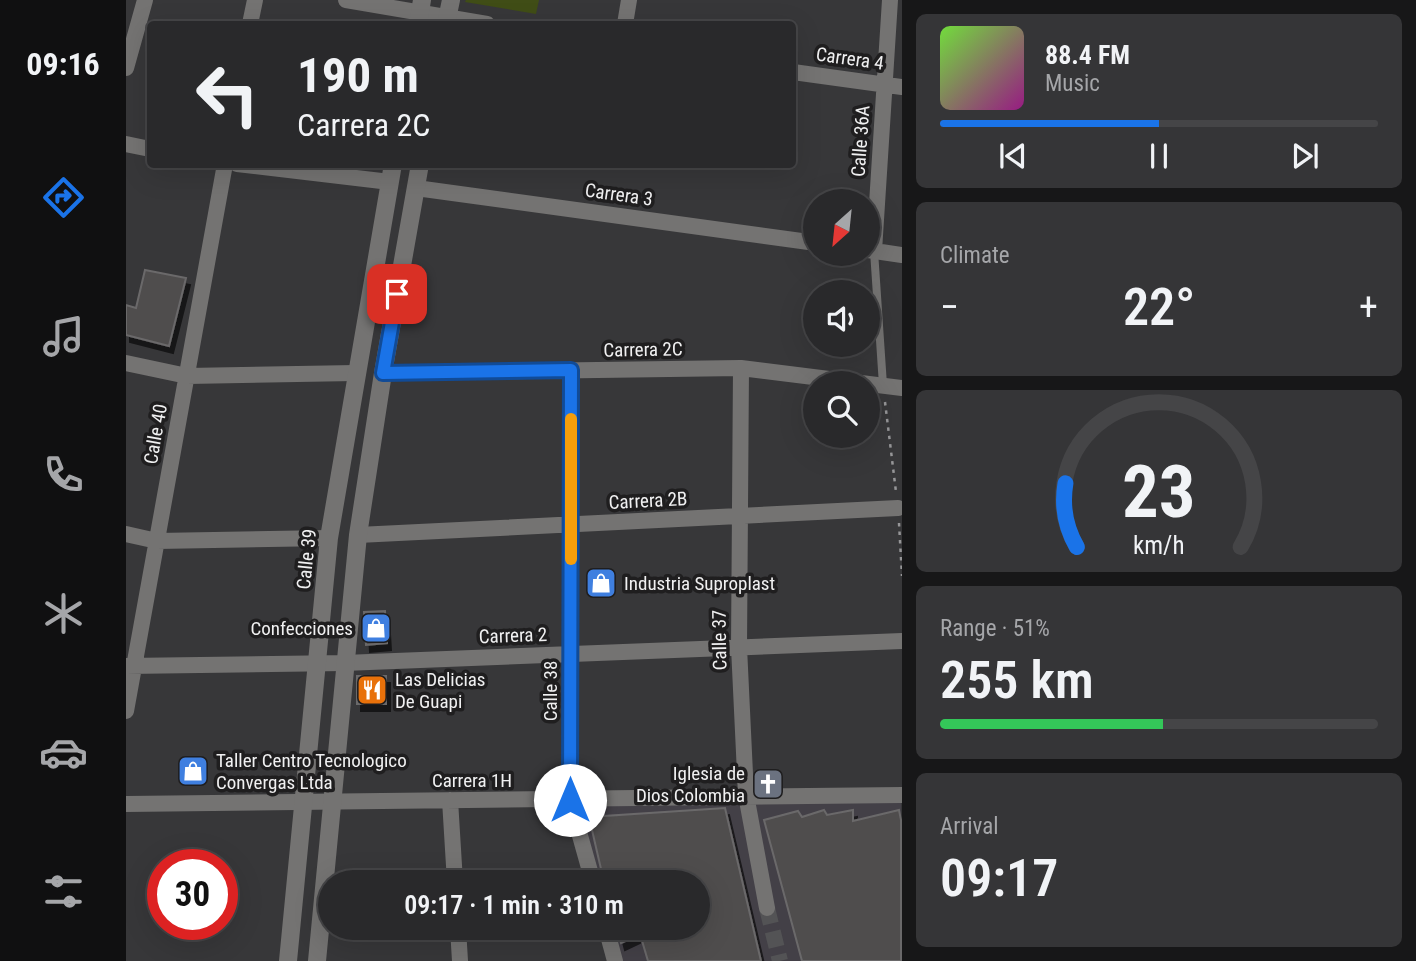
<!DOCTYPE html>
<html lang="en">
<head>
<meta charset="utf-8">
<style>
	:root { --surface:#29292b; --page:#353537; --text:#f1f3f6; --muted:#a5a6a9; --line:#454547; --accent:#1a73e8 }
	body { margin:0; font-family:"Roboto Condensed",sans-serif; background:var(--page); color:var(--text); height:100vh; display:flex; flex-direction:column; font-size:26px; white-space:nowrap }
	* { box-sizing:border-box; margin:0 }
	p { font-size:23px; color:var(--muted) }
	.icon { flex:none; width:38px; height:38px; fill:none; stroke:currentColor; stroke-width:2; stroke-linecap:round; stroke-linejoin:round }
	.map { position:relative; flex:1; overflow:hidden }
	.panel { display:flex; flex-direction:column; gap:14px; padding:14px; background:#171718; width:514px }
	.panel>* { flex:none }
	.guide { position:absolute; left:21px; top:21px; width:649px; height:147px; border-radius:7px; box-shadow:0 7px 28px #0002,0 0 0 2px var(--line); background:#29292b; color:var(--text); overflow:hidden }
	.needle { width:46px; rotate:207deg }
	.controls { position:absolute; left:677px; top:189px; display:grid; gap:14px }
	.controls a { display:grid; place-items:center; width:77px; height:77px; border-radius:50%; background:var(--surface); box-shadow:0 7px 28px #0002,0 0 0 2px var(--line); font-size:35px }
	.speed { position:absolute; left:21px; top:849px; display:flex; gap:14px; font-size:35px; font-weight:700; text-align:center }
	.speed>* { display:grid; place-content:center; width:91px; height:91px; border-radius:50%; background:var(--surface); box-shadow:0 7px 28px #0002,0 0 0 2px var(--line); line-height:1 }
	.speed .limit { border:10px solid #d22; background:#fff; color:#111 }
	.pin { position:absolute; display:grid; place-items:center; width:60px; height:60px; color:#fff; margin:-30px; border-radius:14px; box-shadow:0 4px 10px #0006 }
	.me { position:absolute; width:77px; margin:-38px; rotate:0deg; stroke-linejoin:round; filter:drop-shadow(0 0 5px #0008) }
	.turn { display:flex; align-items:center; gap:24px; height:147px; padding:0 35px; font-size:32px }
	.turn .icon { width:91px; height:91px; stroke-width:2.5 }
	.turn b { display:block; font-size:49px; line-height:60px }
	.big { font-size:52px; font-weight:600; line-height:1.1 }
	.panel .tile { flex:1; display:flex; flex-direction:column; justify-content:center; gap:10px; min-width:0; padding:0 24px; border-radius:10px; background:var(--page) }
	.panel .dial { align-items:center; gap:0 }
	.dial svg { height:182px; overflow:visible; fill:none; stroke:var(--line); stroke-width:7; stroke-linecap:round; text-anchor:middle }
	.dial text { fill:var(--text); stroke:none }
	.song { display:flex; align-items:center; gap:21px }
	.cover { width:84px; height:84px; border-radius:10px; background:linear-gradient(135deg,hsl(100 70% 55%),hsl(310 70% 35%)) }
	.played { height:7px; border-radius:4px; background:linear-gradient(90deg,var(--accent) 50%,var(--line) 50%) }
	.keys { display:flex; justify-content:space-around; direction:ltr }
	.heat { display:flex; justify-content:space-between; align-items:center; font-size:38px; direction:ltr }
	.charge { height:10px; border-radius:5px; background:linear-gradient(90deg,#34c759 51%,var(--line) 0) }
	.trip { position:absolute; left:192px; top:870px; width:392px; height:70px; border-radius:35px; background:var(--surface); box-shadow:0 7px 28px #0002,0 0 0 2px var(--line); font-weight:600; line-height:70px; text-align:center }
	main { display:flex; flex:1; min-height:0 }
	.tab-bar { display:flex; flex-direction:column; width:126px; justify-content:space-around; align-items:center; background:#101011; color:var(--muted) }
	.tab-bar .icon { width:49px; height:49px }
	.tab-bar .active { color:var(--accent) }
	.tab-bar b { font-size:32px; color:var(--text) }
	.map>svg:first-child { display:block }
	.built { fill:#434047 }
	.green { fill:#404d16 }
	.building { fill:#4f4d4e; stroke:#6b696a; stroke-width:2; filter:url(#shadow) }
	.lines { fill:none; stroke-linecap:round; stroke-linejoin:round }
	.minor-tunnel { stroke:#535355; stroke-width:16; stroke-dasharray:16 8; stroke-linecap:butt }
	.path { stroke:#969698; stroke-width:2.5; stroke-dasharray:3.5 5; stroke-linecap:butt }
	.service { stroke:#747372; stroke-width:8 }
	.minor { stroke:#747372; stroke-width:16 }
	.tertiary { stroke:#747372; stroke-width:18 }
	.route-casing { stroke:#114b97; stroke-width:18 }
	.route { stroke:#1a73e8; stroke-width:12 }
	.slow { stroke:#f59e0b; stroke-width:12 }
	.labels { text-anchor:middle; stroke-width:7; stroke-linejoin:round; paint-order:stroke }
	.street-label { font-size:19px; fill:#f0f0f1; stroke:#1f1e1f }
	.poi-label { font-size:19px; fill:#f0f0f1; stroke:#1f1e1f; text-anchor:start }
</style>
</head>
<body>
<main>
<nav class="tab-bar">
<b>09:16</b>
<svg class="icon active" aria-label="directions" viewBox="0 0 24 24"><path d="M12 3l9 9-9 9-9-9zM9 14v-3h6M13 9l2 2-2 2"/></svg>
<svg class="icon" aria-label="music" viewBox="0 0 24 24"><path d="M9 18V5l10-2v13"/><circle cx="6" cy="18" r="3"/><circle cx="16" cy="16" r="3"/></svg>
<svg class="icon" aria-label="phone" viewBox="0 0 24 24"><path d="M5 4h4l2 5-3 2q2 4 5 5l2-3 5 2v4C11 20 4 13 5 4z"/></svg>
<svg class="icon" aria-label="climate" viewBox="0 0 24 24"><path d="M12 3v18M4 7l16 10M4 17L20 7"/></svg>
<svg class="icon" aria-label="car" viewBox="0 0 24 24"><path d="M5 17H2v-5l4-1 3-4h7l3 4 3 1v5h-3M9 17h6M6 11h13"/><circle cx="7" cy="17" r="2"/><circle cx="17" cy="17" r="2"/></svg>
<svg class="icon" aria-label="filters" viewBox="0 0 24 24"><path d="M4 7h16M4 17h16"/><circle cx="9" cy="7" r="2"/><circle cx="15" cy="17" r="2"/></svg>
</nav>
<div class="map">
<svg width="776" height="961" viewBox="0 0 776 961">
	<defs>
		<filter id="shadow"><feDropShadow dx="4" dy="7" stdDeviation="0" flood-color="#0009"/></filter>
	</defs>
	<rect width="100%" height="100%" fill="#373739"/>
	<path class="built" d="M775 795V961H489L480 928H572V882H467L444 800Z"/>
	<path class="green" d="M340 0H413L410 14 339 2Z"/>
	<path class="building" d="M19 270 60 278 43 346 0 335V305L10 308Z
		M259 611 261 643 240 645 238 612Z
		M231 676H260V704H231Z
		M599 808 635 961H522L514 934 495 943 491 928H572V882H478L463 817Z
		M698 810 701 815 727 810V821L773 810 775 820V961H676L638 820 672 811 676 817Z"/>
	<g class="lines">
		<path class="minor-tunnel" d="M641 908 654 961"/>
		<path class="path" d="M759 402 770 492
			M773 523 776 576"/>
		<path class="service" d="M748 251 757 385"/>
		<path class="minor" d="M220 0 361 24
			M124 24 129 0
			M499 24 503 0
			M0 68 19 0
			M667 72 776 87
			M0 144 24 149
			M111 164 264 182
			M290 188 690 243
			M742 250 776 255
			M748 251 764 0
			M0 363 61 376 229 373
			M615 368 613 647 620 795 641 908
			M445 371 444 800 467 882
			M257 373 615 368 776 388
			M0 534 31 541 203 538
			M232 535 772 508
			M0 666 218 663 776 641
			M0 711 99 164
			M324 800 329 882
			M0 804 776 795
			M332 928 334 961
			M480 928 489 961"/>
		<path class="tertiary" d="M292 24 296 0
			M320 24 325 0
			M162 961 203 538 267 164
			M191 961 232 535 257 373 294 164"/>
	</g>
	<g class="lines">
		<g class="route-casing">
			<path id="route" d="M271 294 257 373 445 370 444 800"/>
		</g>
		<use href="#route" class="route"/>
		<path class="slow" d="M445 559V419"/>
	</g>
	<defs>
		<g id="shop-square" transform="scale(1.575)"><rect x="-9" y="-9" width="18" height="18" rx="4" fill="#3f7fe0" stroke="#1f1e1f"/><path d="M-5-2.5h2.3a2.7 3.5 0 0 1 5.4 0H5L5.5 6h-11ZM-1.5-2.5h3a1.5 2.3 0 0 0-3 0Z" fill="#fff"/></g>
		<g id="restaurant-square" transform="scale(1.575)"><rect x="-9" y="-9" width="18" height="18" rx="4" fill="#e8710a" stroke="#1f1e1f"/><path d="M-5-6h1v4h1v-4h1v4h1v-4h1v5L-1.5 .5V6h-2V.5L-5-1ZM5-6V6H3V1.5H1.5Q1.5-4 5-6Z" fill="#fff"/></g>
		<g id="church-square" transform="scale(1.575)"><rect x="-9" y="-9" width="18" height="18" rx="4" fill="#6b7280" stroke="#1f1e1f"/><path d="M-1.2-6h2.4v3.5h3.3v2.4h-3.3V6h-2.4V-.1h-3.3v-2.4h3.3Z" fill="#fff"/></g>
	</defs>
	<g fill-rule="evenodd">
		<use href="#shop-square" x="475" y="583"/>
		<use href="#shop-square" x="250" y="628"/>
		<use href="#restaurant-square" x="246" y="690"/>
		<use href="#shop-square" x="67" y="771"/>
		<use href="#church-square" x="642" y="784"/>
	</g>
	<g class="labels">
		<g class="street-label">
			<text transform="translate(724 58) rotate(8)" y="7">Carrera 4</text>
			<text transform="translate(734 141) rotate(-86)" y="7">Calle 36A</text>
			<text transform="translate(493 194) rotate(8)" y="7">Carrera 3</text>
			<text transform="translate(517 349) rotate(-1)" y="7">Carrera 2C</text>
			<text transform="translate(29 434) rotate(-80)" y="7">Calle 40</text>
			<text transform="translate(522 500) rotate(-3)" y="7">Carrera 2B</text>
			<text transform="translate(180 559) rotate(-84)" y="7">Calle 39</text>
			<text transform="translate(387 635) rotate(-2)" y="7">Carrera 2</text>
			<text transform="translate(593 640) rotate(-91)" y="7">Calle 37</text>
			<text transform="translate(424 691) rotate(-90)" y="7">Calle 38</text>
			<text x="346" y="787">Carrera 1H</text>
		</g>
		<g class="poi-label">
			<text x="498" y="590">Industria Suproplast</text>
			<text x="227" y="635" text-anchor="end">Confecciones</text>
			<text x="269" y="686">Las Delicias<tspan x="269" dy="22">De Guapi</tspan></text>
			<text x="90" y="767">Taller Centro Tecnologico<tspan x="90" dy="22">Convergas Ltda</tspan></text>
			<text x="619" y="780" text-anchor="end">Iglesia de<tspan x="619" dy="22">Dios Colombia</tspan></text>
		</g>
	</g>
</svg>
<div class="controls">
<a><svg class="needle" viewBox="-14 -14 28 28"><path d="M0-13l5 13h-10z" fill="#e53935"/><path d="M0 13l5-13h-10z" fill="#a5a6a9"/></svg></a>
<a><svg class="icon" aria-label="sound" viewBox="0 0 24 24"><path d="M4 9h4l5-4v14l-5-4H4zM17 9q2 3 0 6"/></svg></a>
<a><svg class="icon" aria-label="search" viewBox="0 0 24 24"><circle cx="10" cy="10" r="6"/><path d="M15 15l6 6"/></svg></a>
</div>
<div class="speed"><div class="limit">30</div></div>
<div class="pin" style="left:271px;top:294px;background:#d93025"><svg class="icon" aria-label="arrive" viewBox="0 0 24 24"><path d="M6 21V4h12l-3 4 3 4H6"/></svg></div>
<svg class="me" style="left:444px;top:800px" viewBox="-20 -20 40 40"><circle r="19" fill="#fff"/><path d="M0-13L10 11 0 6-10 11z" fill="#1a73e8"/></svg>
<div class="trip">09:17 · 1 min · 310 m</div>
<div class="guide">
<div class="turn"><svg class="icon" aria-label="left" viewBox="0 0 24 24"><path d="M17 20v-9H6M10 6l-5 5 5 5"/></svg><div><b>190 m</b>Carrera 2C</div></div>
</div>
</div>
<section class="panel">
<div class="tile">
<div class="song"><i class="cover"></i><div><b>88.4 FM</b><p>Music</p></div></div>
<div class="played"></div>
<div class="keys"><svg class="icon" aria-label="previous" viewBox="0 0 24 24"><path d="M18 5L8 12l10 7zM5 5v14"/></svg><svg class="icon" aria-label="pause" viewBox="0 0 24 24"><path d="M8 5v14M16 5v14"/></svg><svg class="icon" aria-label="next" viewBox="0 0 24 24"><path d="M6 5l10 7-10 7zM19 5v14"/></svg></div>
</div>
<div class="tile"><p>Climate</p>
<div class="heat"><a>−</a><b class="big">22°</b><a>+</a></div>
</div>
<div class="tile dial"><svg viewBox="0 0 100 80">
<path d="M14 69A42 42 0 1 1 86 69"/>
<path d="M14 69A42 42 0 0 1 9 41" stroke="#1a73e8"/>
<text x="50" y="56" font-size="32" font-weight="700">23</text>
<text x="50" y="72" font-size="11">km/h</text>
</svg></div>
<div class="tile"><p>Range · 51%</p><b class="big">255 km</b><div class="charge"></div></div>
<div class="tile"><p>Arrival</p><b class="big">09:17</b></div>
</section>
</main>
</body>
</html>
